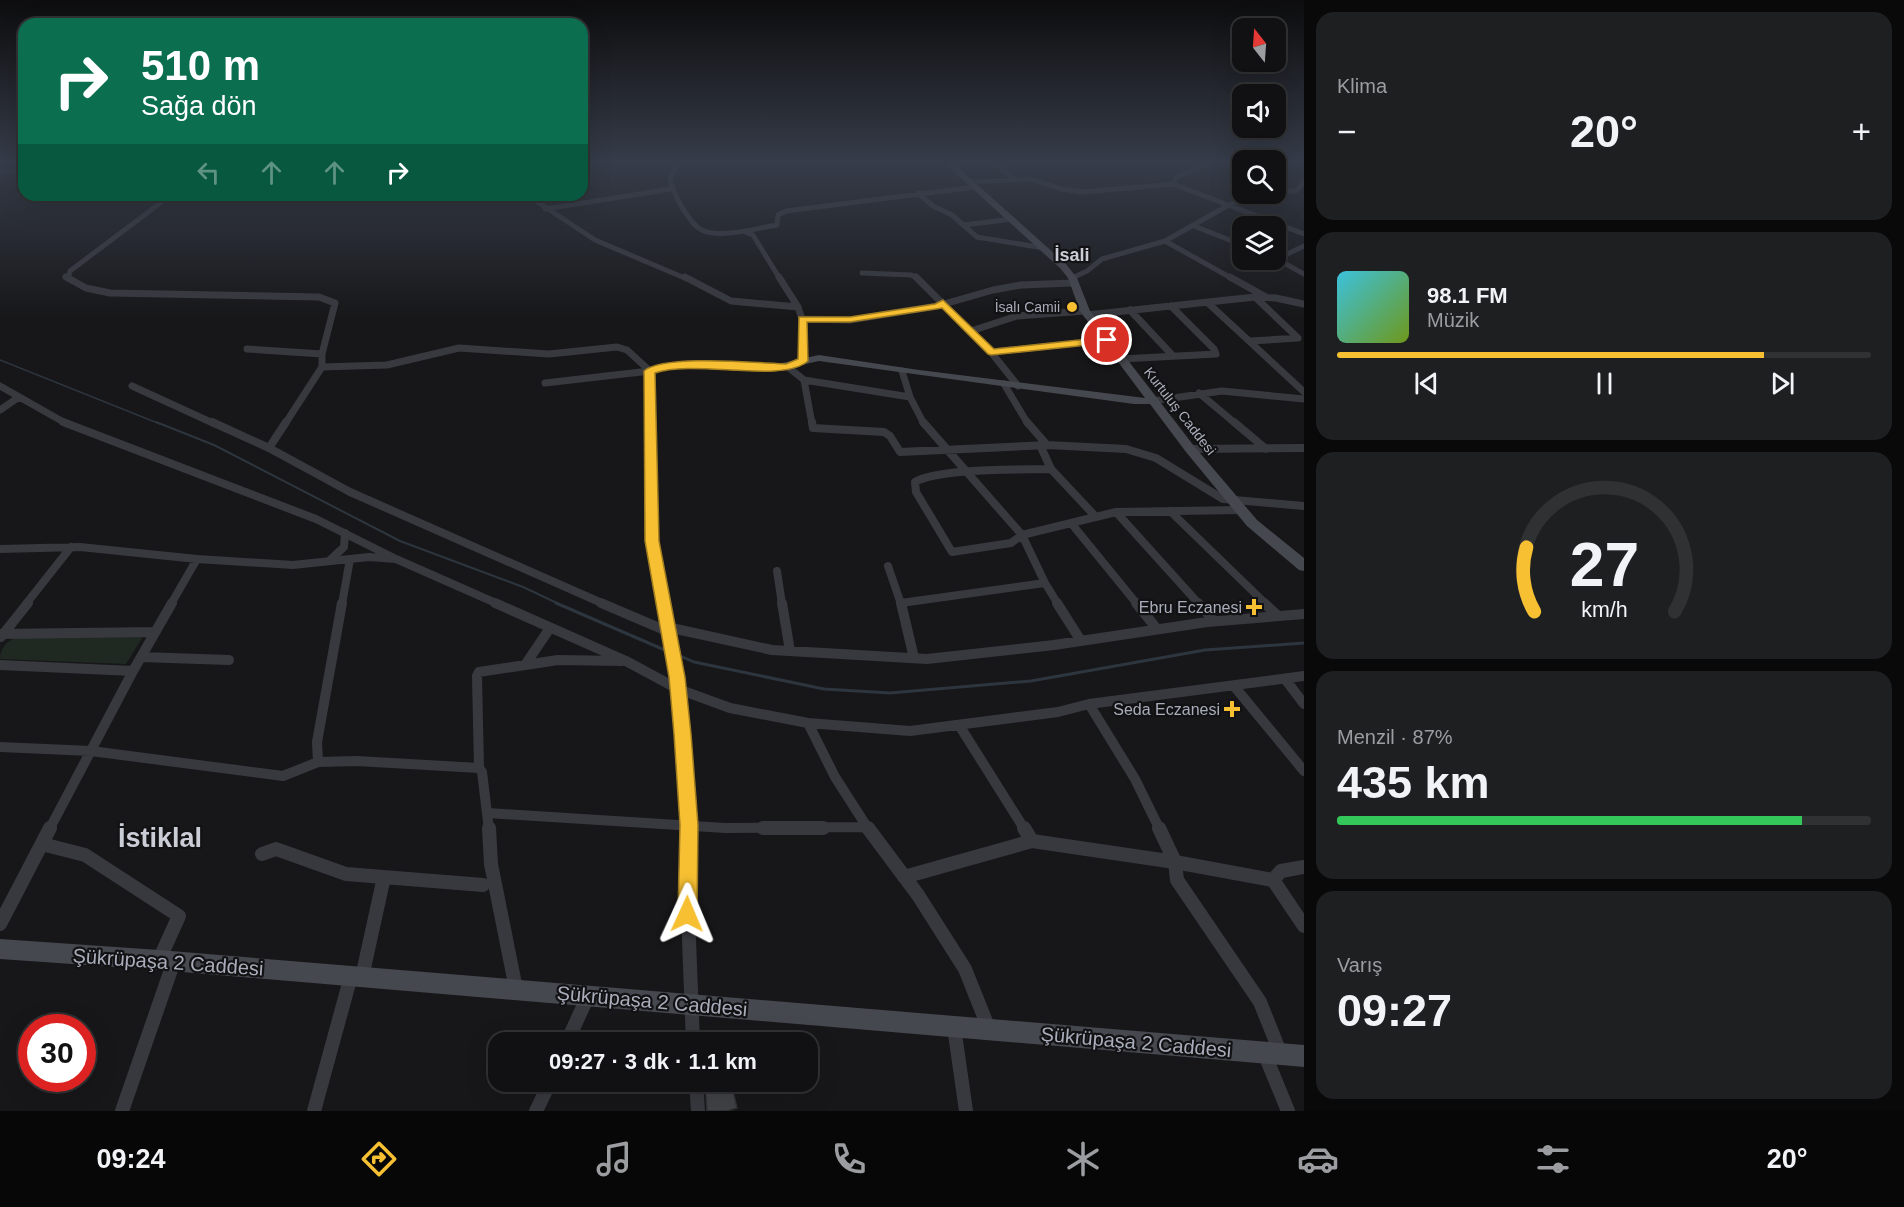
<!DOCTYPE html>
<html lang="tr">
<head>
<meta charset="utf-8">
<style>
	:root { --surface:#111113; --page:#1e1f21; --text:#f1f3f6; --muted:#9c9da0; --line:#303133; --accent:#f7c032 }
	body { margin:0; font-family:Arial,sans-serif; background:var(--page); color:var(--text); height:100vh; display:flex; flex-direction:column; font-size:22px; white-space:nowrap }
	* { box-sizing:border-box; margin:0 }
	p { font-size:20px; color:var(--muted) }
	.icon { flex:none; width:33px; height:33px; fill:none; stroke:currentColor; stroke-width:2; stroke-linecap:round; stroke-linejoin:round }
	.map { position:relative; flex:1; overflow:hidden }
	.side { display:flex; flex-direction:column; gap:12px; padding:12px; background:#09090a; width:600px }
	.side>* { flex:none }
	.banner { position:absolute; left:18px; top:18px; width:570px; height:183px; border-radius:18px; box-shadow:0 6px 24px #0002,0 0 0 2px var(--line); background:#0b6e4f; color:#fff; overflow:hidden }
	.needle { width:39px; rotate:343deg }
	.fabs { position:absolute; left:1232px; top:18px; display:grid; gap:12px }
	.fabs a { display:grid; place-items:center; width:54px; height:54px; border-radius:12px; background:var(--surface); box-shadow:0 6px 24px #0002,0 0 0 2px var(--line); font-size:30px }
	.speed { position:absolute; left:18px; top:1014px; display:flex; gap:12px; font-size:30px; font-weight:700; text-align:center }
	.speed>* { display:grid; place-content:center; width:78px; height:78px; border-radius:50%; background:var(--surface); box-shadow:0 6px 24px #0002,0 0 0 2px var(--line); line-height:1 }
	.speed .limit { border:9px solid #d22; background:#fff; color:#111 }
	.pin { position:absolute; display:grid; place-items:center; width:51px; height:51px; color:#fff; margin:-26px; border:3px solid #fff; border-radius:50%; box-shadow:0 2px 6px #0007 }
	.me { position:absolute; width:66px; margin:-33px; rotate:1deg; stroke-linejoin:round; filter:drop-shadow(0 0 4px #0008) }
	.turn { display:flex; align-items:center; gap:21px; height:126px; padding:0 24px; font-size:27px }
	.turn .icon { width:78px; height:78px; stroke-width:2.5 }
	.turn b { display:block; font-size:42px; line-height:51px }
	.lanes { display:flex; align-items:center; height:57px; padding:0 24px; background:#0003; justify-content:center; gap:30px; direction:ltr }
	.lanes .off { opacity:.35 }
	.big { font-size:45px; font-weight:700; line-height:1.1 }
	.side .card { flex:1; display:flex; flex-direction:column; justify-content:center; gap:9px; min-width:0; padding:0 21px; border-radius:18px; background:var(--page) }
	.side .dial { align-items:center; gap:0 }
	.dial svg { height:156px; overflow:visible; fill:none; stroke:var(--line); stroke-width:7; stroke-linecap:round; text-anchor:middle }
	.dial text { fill:var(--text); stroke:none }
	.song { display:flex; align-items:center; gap:18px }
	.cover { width:72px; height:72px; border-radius:9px; background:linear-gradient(135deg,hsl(190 70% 55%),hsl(80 70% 35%)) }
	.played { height:6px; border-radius:3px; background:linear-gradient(90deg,var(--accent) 80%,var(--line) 80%) }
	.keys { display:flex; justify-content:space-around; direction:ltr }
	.heat { display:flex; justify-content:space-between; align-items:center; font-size:33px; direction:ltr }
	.charge { height:9px; border-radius:4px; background:linear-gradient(90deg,#34c759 87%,var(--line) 0) }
	.trip { position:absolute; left:488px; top:1032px; width:330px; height:60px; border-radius:18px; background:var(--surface); box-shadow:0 6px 24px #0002,0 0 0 2px var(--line); font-weight:700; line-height:60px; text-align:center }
	.menu { display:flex; height:96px; justify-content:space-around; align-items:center; background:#070708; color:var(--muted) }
	.menu .icon { width:42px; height:42px }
	.menu .on { color:var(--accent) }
	.menu b { font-size:27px; color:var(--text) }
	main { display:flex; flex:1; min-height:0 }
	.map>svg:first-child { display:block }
	.green { fill:#1f2821 }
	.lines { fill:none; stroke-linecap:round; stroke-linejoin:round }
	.stream-far2 { stroke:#2d353e; stroke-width:1.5 }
	.stream-far1 { stroke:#2d353e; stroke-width:2 }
	.stream { stroke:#2d353e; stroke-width:3 }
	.building { fill:#414246; stroke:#313135; stroke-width:1.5 }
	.street-far4 { stroke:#38393f; stroke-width:5 }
	.street-far3 { stroke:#38393f; stroke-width:7 }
	.street-far2 { stroke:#38393f; stroke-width:8 }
	.street-far1 { stroke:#38393f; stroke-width:10 }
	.street { stroke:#38393f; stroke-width:14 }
	.secondary { fill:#46484f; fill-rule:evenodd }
	.route { fill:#f7c032; stroke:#a17d20; stroke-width:1.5 }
	.poi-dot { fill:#f7c032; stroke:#121214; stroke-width:2 }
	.labels { text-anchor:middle; stroke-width:4.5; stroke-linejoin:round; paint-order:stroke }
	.far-poi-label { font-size:14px; fill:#a9adba; stroke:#121214; text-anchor:end }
	.far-street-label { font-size:14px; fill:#a9adba; stroke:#121214 }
	.poi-label { font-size:16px; fill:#a9adba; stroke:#121214; text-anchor:end }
	.far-district-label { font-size:18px; font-weight:bold; fill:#cacdd5; stroke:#121214 }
	.near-street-label { font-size:20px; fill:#a9adba; stroke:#121214 }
	.near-district-label { font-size:27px; font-weight:bold; fill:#cacdd5; stroke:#121214 }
</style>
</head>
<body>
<main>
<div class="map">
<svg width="1304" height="1111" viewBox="0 0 1304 1111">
	<rect width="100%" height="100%" fill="#171719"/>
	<path class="green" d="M139 636 142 638 126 664 0 659C0 649 6 641 16 638Z"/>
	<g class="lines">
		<path class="stream-far2" d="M0 360 160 424"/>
		<path class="stream-far1" d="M156 422 214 445 400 541 523 587 559 604"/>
		<path class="stream" d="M556 603 667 651
			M678 655 694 662 824 689 890 693 1031 681 1205 650 1304 643"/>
	</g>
	<path class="building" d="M705 1082H731L737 1108 727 1111H707Z"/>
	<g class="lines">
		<path class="street-far4" d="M679 162 670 178C672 189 677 199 683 209 688 216 693 226 702 230 720 239 757 228 777 225L778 215 786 211 975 187
			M992 162 1014 179
			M0 172 24 171
			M970 182 1031 179 1061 189 1083 192 1173 184 1304 234
			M1173 184 1177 177 1210 162
			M1275 191H1296L1304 182
			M918 193 933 206 952 215 977 237 1044 248
			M527 195 595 240 687 279
			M545 209 671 189
			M964 225 1012 219
			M1194 226 1242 245
			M745 232 753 235 780 279
			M1165 241 1233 279
			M1275 258 1304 274
			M1277 259 1304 246
			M862 273 911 275 919 279
			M1072 278 1087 271 1102 259 1165 241 1227 206 1258 194
			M68 279 70 271 171 195"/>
		<path class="street-far3" d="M66 277 86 288 110 293 319 297 335 303 322 354V367L285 424
			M685 277 731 301 798 307
			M779 277 798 307 802 319 803 361
			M916 277 991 352 1018 386
			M1230 277 1266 297
			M1208 303 1304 392
			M1130 310 1173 356
			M1087 315 1255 297 1276 298 1304 304
			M802 319 850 320 937 306 993 290 1021 285 1073 283
			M971 331 1017 316 1085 311
			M1251 341 1298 338 1255 297
			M247 349 322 354
			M991 352 1107 340
			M1121 359 1216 354 1214 349 1171 306
			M322 367 387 365 459 348 549 354 617 347 627 350 650 371
			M788 367 804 380 812 424
			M902 371 910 397 924 424
			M804 380 910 397
			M545 383 650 371
			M1004 384 1028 424
			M0 386 67 424
			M132 386 215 424
			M1199 393 1236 424
			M1152 401 1222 391 1304 399
			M0 410 19 397"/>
		<path class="street-far2" d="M63 422 316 519 394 558
			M212 422 269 448 350 492 604 604
			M812 422 813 428 884 432 890 436 900 452 1047 445 1126 449 1156 458 1223 499 1304 506
			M923 422 1022 535 1045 583 1058 604
			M1027 422 1047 445
			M1234 422 1266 449
			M1040 445 1051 469
			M269 448 286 422
			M1190 449 1304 448
			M1170 511 1266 604
			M1116 512 1199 604
			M1095 516 1051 469C1020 470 939 468 915 482L916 492 952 552 1011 543 1022 535 1116 512 1241 510
			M1071 523 1137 604
			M0 549 80 547 197 559 293 565 369 557 396 559 498 604
			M330 560 344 547 345 533
			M888 566 901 604
			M777 571 782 604
			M901 603 1045 583
			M26 604 71 547
			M171 604 197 559
			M342 604 350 559"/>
		<path class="street-far1" d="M495 603 626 661 678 689 730 708 808 723 910 731 1058 712 1089 704 1304 676
			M601 603 669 632
			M782 603 790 651
			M901 603 914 658
			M1057 603 1081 641
			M1136 603 1157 629
			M1198 603 1214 621
			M1264 603 1278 616
			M667 627 772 650 927 659 1054 645 1207 622 1304 614
			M0 634 155 632
			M1 637 28 603
			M141 657 229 660
			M0 665 133 671
			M525 665 550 628
			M1285 679 1304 704
			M678 685 689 830
			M1234 686 1304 771
			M1089 704 1135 779 1160 830
			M808 723 835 777 869 830
			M959 725 1025 830
			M0 747 91 751 283 776 318 762 357 761 479 768 477 676 479 672 558 660 622 661
			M318 762 317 742 342 603
			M479 768 482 772 489 830
			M488 813 725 828 867 827
			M49 830 133 671 172 603"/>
		<path class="street" d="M489 828 491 864 516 989
			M689 828 688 914 693 1042
			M763 828H823
			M868 828 918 895 965 969 989 1029
			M1024 828 1032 841
			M1159 828 1175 862 1177 880 1260 1002 1280 1052
			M42 844 85 855 179 916 159 960
			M262 854 276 849 346 874 483 885
			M904 877 1032 841 1175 862 1273 880 1304 926
			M1273 880 1281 871 1304 867
			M0 924 50 828
			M362 977 384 877
			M954 1027 966 1111
			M567 1042 588 996
			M1265 1055 1288 1111
			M696 1082 698 1111
			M122 1111 174 961
			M314 1111 351 976
			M536 1111 550 1082"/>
		<path class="secondary" d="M943 162H952L1066 264 1077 278 1090 311 1194 446 1257 520 1304 558V571L1299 570 1247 526 1186 452 1150 404H1134L819 361C800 365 783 371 763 371 727 371 691 363 655 373L659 541 685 677 682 682 677 684 672 682 645 541 646 369 664 364 692 361 773 365 819 355 919 370 1145 398 1080 311 1068 278 1060 268Z
			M0 939 159 950 1304 1045V1067L159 970 0 959Z"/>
	</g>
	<linearGradient id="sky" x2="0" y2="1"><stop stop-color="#0d0d0e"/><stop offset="0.51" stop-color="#363c49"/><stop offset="1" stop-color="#363c49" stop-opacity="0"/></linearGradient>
	<rect width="1304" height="318" fill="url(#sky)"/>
	<path class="route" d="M943 300 994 349 1107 337 1112 340 1107 343 991 355 988 354 942 308 850 322H807L808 361C782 384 694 359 655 373L659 541 685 677 691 734 698 825 697 914 694 921 687 924 681 921 678 914 680 825 674 734 669 677 645 541 644 371C664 354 757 363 786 364L798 359 799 317H850L935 304Z"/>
	<g class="poi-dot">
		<circle cx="1072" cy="307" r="6"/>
		<path d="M1251 598h6v6h6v6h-6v6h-6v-6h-6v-6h6z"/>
		<path d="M1229 700h6v6h6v6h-6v6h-6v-6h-6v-6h6z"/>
	</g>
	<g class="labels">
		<g class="far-poi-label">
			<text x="1060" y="312">İsalı Camii</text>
		</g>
		<g class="far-street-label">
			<text transform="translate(1180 411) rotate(52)" y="5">Kurtuluş Caddesi</text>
		</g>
		<g class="poi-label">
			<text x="1242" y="613">Ebru Eczanesi</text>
			<text x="1220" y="715">Seda Eczanesi</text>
		</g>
		<g class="far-district-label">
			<text x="1072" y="261">İsali</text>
		</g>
		<g class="near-street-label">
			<text transform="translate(168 962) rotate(4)" y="7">Şükrüpaşa 2 Caddesi</text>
			<text transform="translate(652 1001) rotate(5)" y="7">Şükrüpaşa 2 Caddesi</text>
			<text transform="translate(1136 1042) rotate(5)" y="7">Şükrüpaşa 2 Caddesi</text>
		</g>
		<g class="near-district-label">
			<text x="160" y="847">İstiklal</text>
		</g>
	</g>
</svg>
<div class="fabs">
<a><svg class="needle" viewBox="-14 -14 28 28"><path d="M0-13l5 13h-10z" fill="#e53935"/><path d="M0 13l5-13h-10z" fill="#9c9da0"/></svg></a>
<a><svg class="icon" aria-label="sound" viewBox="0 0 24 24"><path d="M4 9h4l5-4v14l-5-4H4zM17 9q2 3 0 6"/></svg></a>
<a><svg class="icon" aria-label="search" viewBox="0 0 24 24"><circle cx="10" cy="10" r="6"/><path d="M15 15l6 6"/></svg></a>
<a><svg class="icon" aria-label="layers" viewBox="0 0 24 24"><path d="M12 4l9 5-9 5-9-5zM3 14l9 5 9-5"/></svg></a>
</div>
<div class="speed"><div class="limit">30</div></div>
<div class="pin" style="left:1107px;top:340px;background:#d93025"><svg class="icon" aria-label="arrive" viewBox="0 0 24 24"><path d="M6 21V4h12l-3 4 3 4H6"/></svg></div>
<svg class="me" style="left:687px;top:914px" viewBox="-20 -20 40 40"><path d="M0-17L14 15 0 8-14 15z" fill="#f7c032" stroke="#fff" stroke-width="4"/></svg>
<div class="trip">09:27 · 3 dk · 1.1 km</div>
<div class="banner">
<div class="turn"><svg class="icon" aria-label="right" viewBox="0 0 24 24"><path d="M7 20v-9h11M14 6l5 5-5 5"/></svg><div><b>510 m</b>Sağa dön</div></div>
<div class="lanes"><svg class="icon off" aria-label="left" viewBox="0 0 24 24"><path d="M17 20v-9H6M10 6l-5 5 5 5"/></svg><svg class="icon off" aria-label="ahead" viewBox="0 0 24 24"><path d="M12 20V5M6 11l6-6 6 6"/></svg><svg class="icon off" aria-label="ahead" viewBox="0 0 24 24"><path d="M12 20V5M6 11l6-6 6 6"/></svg><svg class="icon" aria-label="right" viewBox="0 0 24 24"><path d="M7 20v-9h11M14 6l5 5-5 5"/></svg></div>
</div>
</div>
<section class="side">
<div class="card"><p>Klima</p>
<div class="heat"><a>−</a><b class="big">20°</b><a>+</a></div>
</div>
<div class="card">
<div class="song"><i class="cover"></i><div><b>98.1 FM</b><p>Müzik</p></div></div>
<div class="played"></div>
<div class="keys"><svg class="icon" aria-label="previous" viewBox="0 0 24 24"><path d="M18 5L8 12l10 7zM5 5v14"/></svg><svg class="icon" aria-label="pause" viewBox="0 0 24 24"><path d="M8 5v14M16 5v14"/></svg><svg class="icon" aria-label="next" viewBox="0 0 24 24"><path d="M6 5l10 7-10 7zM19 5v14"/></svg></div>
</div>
<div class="card dial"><svg viewBox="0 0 100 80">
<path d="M14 69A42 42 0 1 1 86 69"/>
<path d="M14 69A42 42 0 0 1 10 36" stroke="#f7c032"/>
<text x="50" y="56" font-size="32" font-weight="700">27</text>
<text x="50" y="72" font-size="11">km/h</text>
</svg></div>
<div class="card"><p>Menzil · 87%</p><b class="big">435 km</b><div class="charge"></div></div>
<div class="card"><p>Varış</p><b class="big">09:27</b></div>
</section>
</main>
<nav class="menu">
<b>09:24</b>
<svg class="icon on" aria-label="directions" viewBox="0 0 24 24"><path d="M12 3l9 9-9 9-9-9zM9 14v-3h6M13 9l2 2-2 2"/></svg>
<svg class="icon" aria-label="music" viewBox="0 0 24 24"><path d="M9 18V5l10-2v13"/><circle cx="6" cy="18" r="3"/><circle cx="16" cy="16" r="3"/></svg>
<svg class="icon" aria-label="phone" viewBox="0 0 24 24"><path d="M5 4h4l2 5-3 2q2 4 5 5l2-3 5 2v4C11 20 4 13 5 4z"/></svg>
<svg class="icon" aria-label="climate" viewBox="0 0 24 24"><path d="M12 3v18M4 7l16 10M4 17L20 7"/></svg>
<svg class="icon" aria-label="car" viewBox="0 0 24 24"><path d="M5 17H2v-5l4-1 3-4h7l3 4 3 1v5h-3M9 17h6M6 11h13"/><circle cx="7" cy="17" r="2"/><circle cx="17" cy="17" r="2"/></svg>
<svg class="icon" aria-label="filters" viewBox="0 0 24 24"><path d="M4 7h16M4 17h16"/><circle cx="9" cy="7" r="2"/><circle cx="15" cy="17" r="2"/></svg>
<b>20°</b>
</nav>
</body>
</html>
